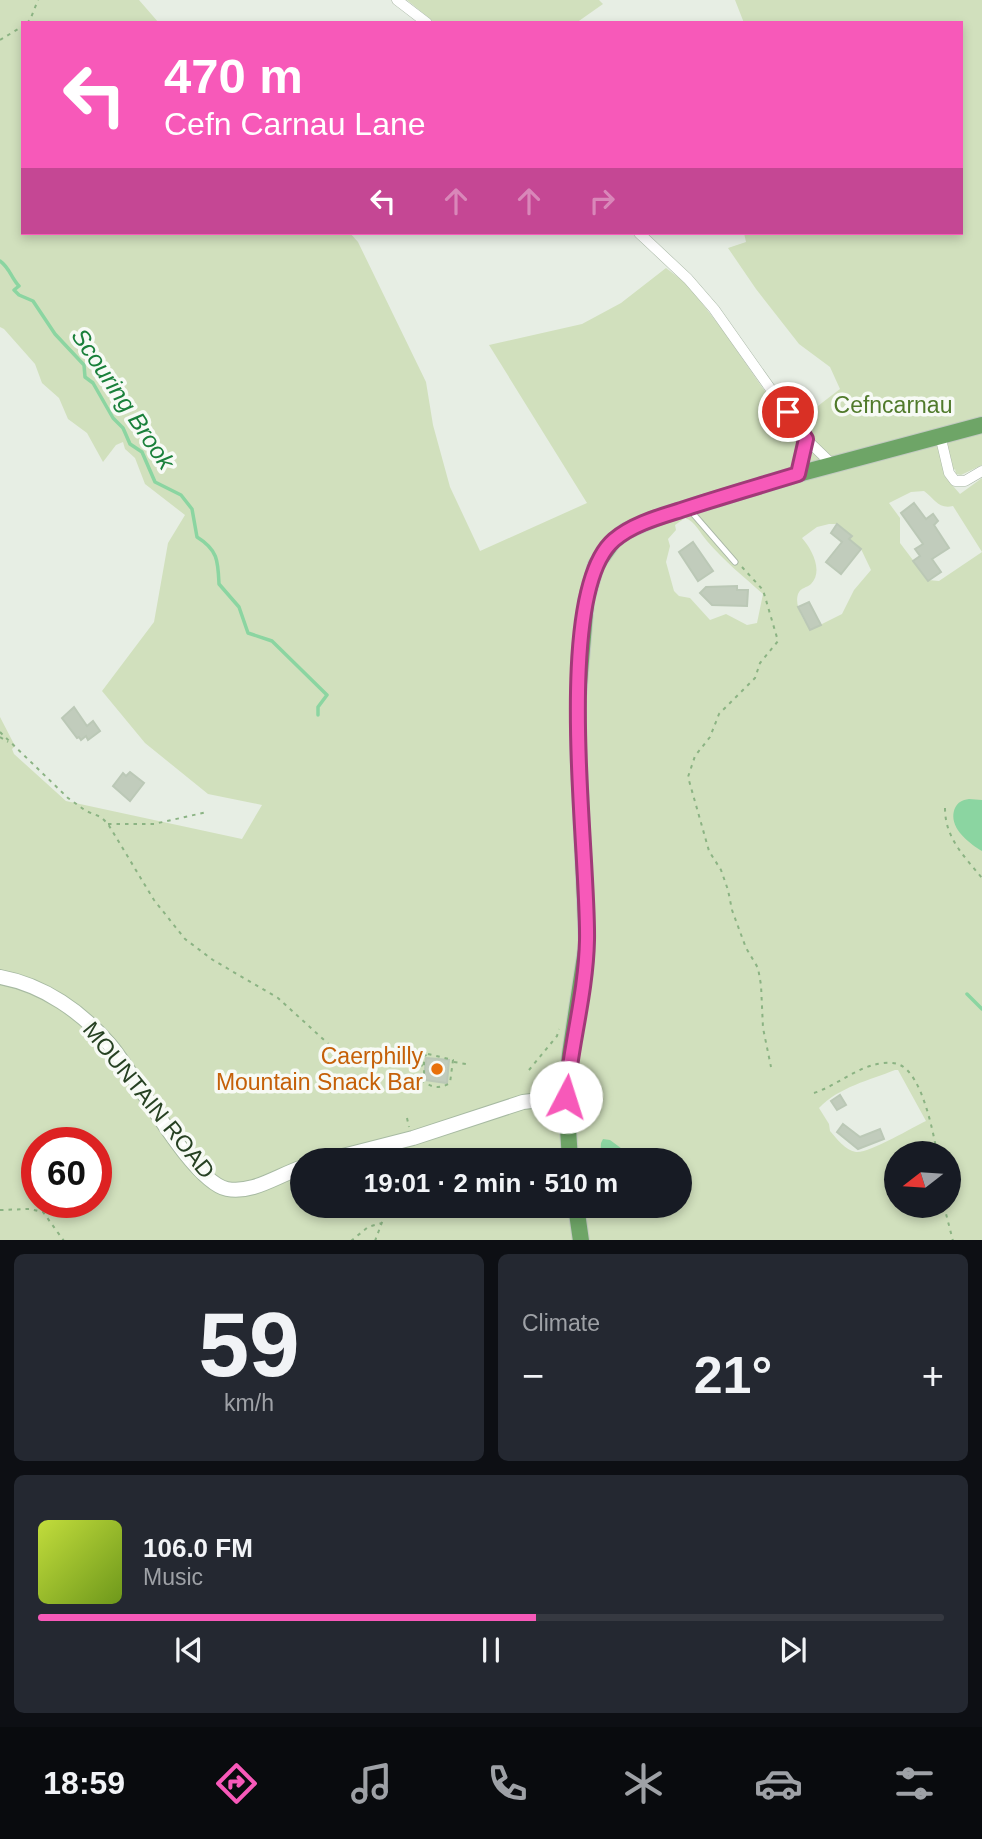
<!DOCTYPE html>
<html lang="en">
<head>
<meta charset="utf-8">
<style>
	:root { --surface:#171b24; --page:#242831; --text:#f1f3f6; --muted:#9ea1a6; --line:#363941; --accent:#f759b9 }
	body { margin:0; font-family:Helvetica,sans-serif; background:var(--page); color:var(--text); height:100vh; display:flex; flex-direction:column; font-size:26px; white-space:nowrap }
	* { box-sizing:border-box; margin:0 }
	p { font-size:23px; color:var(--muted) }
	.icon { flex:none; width:38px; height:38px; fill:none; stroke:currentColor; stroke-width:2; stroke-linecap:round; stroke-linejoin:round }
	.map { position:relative; height:1240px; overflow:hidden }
	.details { display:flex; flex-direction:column; gap:14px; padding:14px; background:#0d0f14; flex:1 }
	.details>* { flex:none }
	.banner { position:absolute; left:21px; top:21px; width:942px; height:214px; border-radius:0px; box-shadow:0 4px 10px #0003; background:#f759b9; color:#fff; overflow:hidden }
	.needle { width:46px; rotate:253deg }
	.controls { position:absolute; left:884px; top:1141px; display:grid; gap:14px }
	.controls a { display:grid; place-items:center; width:77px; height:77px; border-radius:50%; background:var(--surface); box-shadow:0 4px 10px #0003; font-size:35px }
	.speed { position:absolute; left:21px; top:1127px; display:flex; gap:14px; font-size:35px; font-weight:700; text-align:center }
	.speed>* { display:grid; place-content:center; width:91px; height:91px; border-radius:50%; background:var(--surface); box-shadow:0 4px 10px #0003; line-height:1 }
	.speed .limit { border:10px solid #d22; background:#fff; color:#111 }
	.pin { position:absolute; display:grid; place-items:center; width:60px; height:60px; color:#fff; margin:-30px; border:4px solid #fff; border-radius:50%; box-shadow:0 2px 7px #0007 }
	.me { position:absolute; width:77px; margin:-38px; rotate:5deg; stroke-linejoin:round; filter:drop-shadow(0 0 5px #0008) }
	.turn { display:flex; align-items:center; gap:24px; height:147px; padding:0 28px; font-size:32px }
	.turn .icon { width:91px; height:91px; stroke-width:2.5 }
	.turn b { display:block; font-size:49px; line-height:60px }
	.lanes { display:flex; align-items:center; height:66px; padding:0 28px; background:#0003; justify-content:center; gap:35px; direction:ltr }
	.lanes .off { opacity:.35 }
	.big { font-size:52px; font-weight:700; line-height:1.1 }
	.details .card { flex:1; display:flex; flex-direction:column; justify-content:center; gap:10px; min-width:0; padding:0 24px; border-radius:10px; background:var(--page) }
	.details .dial { align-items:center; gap:0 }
	.dial b { font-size:91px; line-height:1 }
	.song { display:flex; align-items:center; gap:21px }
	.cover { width:84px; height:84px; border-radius:10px; background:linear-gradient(135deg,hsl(70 70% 55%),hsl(80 70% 35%)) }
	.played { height:7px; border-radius:4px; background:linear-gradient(90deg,var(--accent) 55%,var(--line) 55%) }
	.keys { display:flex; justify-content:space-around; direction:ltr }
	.heat { display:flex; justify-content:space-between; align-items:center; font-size:38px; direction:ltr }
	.details .tiles { flex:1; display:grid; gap:14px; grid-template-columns:1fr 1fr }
	.card:last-child { grid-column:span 2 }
	.trip { position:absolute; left:290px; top:1148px; width:402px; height:70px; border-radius:35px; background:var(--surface); box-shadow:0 4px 10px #0003; font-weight:700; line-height:70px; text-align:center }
	.menu { display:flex; height:112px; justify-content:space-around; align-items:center; background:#090b0e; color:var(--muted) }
	.menu .icon { width:49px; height:49px }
	.menu .active { color:var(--accent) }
	.menu b { font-size:32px; color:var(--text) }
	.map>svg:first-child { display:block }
	.green { fill:#d1e0bd; fill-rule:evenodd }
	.water { fill:#8bd5a1 }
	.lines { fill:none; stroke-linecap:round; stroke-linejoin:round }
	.stream { stroke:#8bd5a1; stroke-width:3.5 }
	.building { fill:#c1ccbc; stroke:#bbc8b6; stroke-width:2 }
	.lane-casing { stroke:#a9b7a6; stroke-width:7 }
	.street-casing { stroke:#a9b7a6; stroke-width:11 }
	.secondary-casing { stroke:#a7baa2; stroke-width:16 }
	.primary-casing { stroke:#c2cac1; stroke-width:18 }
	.path { stroke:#8bb383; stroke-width:2; stroke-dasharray:3.5 5; stroke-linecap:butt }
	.lane { stroke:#fff; stroke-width:5 }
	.street { stroke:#fff; stroke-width:10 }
	.secondary { stroke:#fff; stroke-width:14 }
	.primary { stroke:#6ea567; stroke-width:16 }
	.route-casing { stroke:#a13a78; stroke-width:18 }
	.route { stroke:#f759b9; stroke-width:12 }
	.food-dot { fill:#e8710a; stroke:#f7faf5; stroke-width:2.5 }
	.labels { text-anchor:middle; stroke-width:7; stroke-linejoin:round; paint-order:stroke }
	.park-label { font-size:23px; fill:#507a2b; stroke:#f7faf5 }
	.food-label { font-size:23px; fill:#c56008; stroke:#f7faf5; text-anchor:end }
	.street-label { font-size:23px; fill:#264122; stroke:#f7faf5 }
	.water-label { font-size:24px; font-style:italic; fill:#19803a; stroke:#f7faf5 }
</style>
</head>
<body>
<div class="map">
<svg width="982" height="1241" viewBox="0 0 982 1241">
	<rect width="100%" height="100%" fill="#e7eee4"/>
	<path class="green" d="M0 0H139L159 23H23V233H350L358 242 426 382 433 425 450 487 480 551 587 503 489 345 582 324 621 303 666 268 687 284 722 329 793 432 803 428 802 423 814 409 840 389 830 367 799 344 756 289 728 248 746 242 744 233H961V23H744L735 0H982V465L961 475 956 474 955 469 946 478 960 494 982 478V552L953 506C939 510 934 498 924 491L911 492 889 503 900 518V543L928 580 939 581 982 552V1240H0V717L15 746 12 749 14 754 66 801 242 839 262 805 208 794 145 743 102 691 154 622 168 543 185 515 145 484 135 458 125 449 123 442 116 445 103 462 87 433 68 419 59 398 42 383 35 364 4 329 0 327ZM685 518C695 521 700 533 707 541 724 561 744 577 763 594L757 623 747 625 726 614 710 620 690 598 679 596 674 591 666 562 670 546 668 539 676 530 675 525ZM829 524H837L851 536 849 539 861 549 871 570 854 590 842 614 810 630C804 620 794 606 798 594 801 587 807 588 811 584 824 571 811 548 802 538L817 527ZM895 1070H898L926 1121C913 1127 868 1154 856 1152 846 1151 836 1138 830 1131L829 1124 819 1108C839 1087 870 1080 895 1070ZM37 1143H96V1202H37ZM896 1153H948V1206H896ZM303 1160H681V1206H303Z
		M407 0H599L603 4 576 23H435Z"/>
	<path class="water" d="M969 799 982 800V851C969 843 947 827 955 808 958 802 962 800 969 799Z
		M603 1139 610 1140 633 1157 634 1160H600L601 1143Z"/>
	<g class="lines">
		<path class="stream" d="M0 261C10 268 11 278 19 286L14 290 19 295 33 301 55 334 84 365 85 377 93 383 113 418 123 428 130 444 142 452 155 482 181 495 192 509 197 537C218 550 218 561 219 584L239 607 248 633 272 641 327 695 318 707V715
			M967 994 982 1009"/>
	</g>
	<path class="building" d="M914 503 926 519 933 514 938 521 934 525 949 548 932 559 941 572 928 581 913 561 920 556 915 549 923 544 901 513Z
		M837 524 852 536 849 539 861 549 841 574 826 562 842 542 831 533Z
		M693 542 713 571 698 581 679 552Z
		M737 586V590H748L747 606 712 605 700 593 706 587Z
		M809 602 821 625 810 630 798 607Z
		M74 707 87 726 93 721 100 731 88 740 86 736 81 740 79 737 77 738 62 718Z
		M130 772 144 783 130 801 113 786 123 773 126 776Z
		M426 1058 449 1060 447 1083 424 1080Z
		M840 1095 846 1105 837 1110 831 1101Z
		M843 1124 860 1137 880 1129 884 1139 858 1149 837 1132Z"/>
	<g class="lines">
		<g class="lane-casing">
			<path id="lane" d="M689 509 735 562"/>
		</g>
		<g class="street-casing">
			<path id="street" d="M397 0 427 23
				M639 233 688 279 714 309 806 439 833 465
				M940 435 949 473 955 481H965L982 471
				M798 474 806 439"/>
		</g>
		<g class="secondary-casing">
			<path id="secondary" d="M0 977C44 985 82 1012 111 1046 136 1076 192 1182 227 1189 253 1194 278 1175 303 1167
				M327 1160 413 1138 523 1102 566 1097"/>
		</g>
		<g class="primary-casing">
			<path id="primary" d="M570 1160 566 1097 570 1054 587 943 578 743V696L586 601 596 565 614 540 626 531 661 516 798 474 982 425
				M576 1206 581 1241"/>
		</g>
		<path class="path" d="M27 23 30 20 38 0
			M0 40 23 26
			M742 567 763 590 778 641 760 663 755 678 719 714 710 737 695 756 688 777 709 851 721 870 728 890 732 910 746 948 758 968 761 985 763 1028 771 1067
			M0 732 68 798 86 811 101 817 108 824 154 900 185 939 213 960 278 998 345 1059 369 1067
			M0 737 8 742
			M945 808C945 838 964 856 982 878
			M108 824H154L207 812
			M428 1054 453 1060 450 1083C440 1089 433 1088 424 1082V1056Z
			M454 1062 466 1064V1067
			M411 1067 424 1065
			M529 1070 557 1036 559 1029
			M419 1088 423 1083
			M814 1093C835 1086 852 1071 873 1065 881 1063 892 1061 900 1065 922 1075 933 1131 937 1153
			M407 1118 409 1127
			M414 1160 416 1150
			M944 1206 953 1241
			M0 1210 29 1209 43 1212 64 1241
			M351 1241 368 1227 382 1223
			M375 1241 388 1206"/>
		<use href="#lane" class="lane"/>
		<use href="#street" class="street"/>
		<use href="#secondary" class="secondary"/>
		<use href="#primary" class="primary"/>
	</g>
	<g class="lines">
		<g class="route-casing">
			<path id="route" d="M566 1097C571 1044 586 992 587 940 589 857 552 593 614 540 633 524 659 517 681 510 720 497 759 486 798 474L806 439 788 412"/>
		</g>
		<use href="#route" class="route"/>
	</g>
	<circle class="food-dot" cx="437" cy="1069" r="7"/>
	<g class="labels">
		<g class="park-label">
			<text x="893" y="413">Cefncarnau</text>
		</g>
		<g class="food-label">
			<text x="423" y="1064">Caerphilly<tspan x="423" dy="26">Mountain Snack Bar</tspan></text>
		</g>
		<g class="street-label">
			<text transform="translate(149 1100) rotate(51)" y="8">MOUNTAIN ROAD</text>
		</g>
		<g class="water-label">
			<text transform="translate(123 399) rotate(56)" y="8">Scouring Brook</text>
		</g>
	</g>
</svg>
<div class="controls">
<a><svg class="needle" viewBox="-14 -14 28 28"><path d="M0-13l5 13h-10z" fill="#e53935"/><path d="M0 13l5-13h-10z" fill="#9ea1a6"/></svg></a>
</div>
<div class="speed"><div class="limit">60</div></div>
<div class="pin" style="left:788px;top:412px;background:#d93025"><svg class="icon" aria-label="arrive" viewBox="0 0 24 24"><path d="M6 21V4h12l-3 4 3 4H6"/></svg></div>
<svg class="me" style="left:566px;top:1097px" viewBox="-20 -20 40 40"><circle r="19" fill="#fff"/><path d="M0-13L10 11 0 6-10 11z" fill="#f759b9"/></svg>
<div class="trip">19:01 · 2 min · 510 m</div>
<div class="banner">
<div class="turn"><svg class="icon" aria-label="left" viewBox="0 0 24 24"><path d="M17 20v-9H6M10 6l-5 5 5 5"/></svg><div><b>470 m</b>Cefn Carnau Lane</div></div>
<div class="lanes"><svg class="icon" aria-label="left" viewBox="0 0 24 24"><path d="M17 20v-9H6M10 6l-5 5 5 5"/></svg><svg class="icon off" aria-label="ahead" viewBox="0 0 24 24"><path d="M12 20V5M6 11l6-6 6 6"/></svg><svg class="icon off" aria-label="ahead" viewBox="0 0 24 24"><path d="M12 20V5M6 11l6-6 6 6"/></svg><svg class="icon off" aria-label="right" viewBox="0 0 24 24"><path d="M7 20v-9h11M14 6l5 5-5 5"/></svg></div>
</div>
</div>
<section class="details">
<div class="tiles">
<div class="card dial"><b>59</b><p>km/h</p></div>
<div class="card"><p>Climate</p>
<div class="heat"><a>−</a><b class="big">21°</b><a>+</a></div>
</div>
<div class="card">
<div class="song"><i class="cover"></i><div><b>106.0 FM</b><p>Music</p></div></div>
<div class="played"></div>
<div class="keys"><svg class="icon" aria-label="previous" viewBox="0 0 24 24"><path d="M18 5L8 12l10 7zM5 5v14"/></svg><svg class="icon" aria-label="pause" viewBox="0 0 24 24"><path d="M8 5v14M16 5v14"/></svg><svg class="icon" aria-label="next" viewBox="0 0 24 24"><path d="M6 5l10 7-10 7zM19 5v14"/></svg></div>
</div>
</div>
</section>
<nav class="menu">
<b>18:59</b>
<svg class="icon active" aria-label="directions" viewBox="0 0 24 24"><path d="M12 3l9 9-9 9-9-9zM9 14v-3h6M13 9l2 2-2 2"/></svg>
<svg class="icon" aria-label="music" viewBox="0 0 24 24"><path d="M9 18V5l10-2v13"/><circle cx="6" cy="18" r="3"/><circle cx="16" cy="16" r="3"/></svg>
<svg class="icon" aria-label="phone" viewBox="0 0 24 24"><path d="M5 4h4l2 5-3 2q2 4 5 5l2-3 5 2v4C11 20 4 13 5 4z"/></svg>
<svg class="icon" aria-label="climate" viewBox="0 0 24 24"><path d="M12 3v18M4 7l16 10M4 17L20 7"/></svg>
<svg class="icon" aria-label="car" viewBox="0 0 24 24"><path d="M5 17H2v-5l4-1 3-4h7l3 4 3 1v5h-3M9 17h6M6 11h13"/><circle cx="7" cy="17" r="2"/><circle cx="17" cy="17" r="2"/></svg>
<svg class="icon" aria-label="filters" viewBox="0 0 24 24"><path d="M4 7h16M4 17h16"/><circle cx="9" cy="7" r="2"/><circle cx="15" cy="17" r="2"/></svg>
</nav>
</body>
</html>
